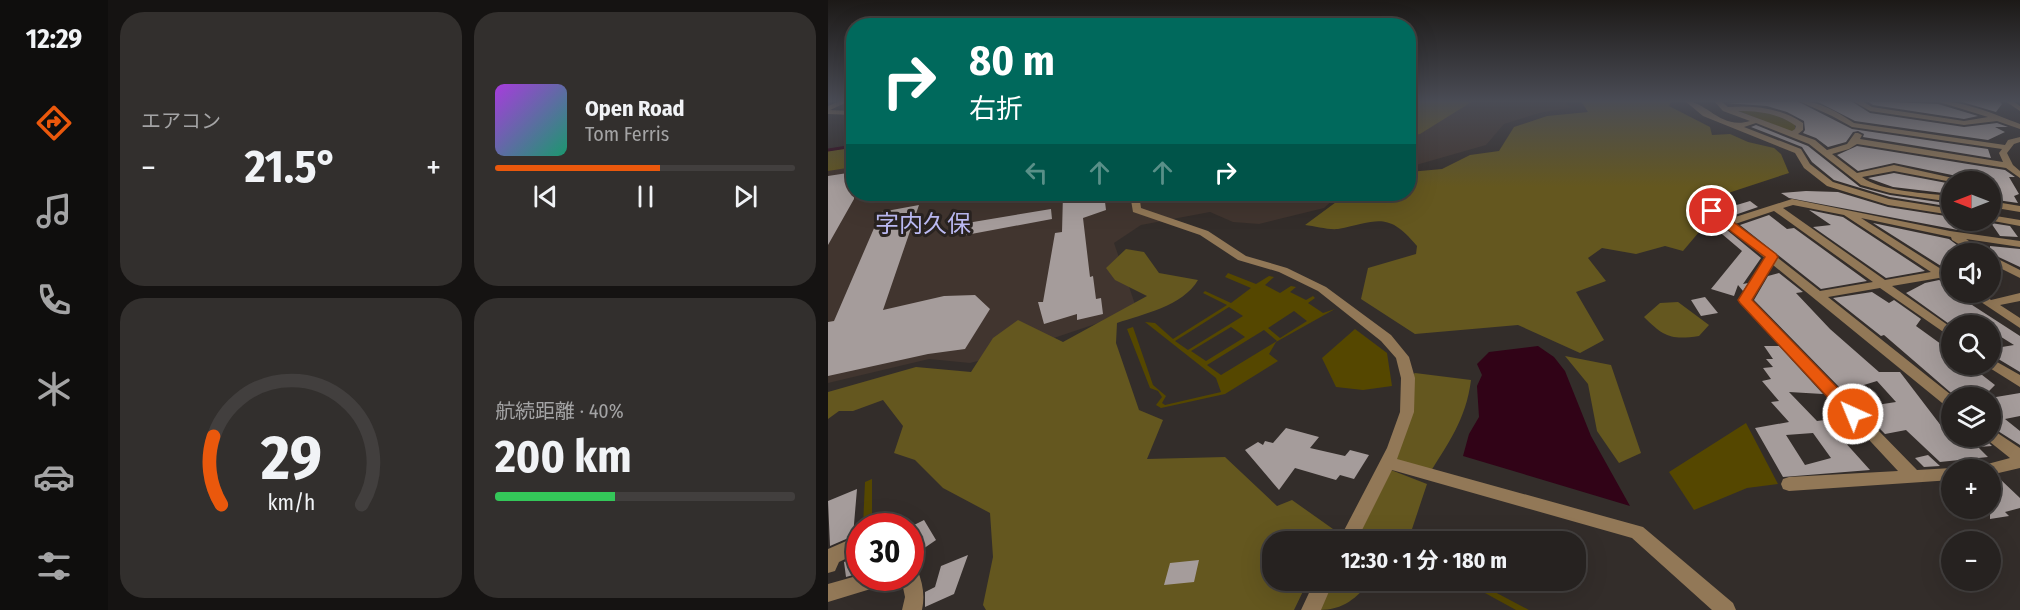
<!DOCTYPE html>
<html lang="ja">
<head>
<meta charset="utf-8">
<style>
	:root { --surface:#262220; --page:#322f2d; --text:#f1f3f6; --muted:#a4a4a5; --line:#423f3e; --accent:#ea580c }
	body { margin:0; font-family:"Fira Sans Condensed","Noto Sans JP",sans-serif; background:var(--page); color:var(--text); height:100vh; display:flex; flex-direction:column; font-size:22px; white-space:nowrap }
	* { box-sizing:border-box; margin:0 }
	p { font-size:20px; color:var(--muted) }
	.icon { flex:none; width:33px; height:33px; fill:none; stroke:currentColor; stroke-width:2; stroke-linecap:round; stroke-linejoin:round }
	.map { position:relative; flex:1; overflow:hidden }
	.sheet { display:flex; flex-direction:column; gap:12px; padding:12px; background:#151312; width:720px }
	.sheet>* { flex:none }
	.guide { position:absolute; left:18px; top:18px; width:570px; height:183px; border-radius:24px; box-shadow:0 6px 24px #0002,0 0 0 2px var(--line); background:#00695c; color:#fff; overflow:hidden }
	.needle { width:39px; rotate:270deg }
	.fabs { position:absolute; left:1113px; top:171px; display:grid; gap:12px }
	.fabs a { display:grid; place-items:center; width:60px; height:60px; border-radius:50%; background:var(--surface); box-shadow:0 6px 24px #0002,0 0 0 2px var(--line); font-size:30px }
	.speed { position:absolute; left:18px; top:513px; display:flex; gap:12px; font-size:30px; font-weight:700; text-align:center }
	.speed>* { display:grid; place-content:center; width:78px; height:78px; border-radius:50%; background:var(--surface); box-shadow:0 6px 24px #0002,0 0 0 2px var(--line); line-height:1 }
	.speed .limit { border:9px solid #d22; background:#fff; color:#111 }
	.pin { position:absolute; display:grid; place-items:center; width:51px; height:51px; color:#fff; margin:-26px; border:3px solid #fff; border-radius:50%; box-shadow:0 2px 6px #0007 }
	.me { position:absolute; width:66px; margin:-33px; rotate:316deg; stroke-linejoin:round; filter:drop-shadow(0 0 4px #0008) }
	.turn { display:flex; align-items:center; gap:21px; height:126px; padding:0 24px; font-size:27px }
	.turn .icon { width:78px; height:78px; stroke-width:2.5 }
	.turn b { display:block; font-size:42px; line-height:51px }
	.lanes { display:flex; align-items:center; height:57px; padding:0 24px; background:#0003; justify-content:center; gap:30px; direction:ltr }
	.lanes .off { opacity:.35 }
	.big { font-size:45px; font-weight:700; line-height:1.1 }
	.sheet .card { flex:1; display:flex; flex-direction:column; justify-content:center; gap:9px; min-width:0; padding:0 21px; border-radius:24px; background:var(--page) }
	.sheet .dial { align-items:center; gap:0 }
	.dial svg { height:156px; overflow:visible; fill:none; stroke:var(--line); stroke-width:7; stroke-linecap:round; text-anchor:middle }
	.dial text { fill:var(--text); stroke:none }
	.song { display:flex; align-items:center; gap:18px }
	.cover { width:72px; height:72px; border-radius:9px; background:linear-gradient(135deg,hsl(280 70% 55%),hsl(160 70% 35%)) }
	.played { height:6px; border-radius:3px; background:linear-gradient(90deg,var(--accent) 55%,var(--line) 55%) }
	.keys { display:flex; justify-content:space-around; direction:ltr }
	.heat { display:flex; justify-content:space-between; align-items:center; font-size:33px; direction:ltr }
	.charge { height:9px; border-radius:4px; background:linear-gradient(90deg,#34c759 40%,var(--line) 0) }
	.sheet .tiles { flex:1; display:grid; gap:12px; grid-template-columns:repeat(2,1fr) }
	.trip { position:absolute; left:434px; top:531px; width:324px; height:60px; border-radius:24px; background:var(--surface); box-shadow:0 6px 24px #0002,0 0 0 2px var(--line); font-weight:700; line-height:60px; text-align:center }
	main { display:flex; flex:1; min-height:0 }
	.menu { display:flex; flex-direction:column; width:108px; justify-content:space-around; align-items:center; background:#0f0e0d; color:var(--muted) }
	.menu .icon { width:42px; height:42px }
	.menu .selected { color:var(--accent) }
	.menu b { font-size:27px; color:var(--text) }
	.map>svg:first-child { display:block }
	.built { fill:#41352f }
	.green { fill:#554700; fill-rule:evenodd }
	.forest { fill:#64571f }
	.water { fill:#310317 }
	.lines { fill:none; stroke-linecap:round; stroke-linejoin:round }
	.stream { stroke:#310317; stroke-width:3 }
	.building { fill:#a59c9b; fill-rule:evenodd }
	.minor { fill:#927857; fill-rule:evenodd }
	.tertiary { fill:#927857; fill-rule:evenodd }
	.route { fill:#ea580c; stroke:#983908; stroke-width:1.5 }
	.labels { text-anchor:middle; stroke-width:6; stroke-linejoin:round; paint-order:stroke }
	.quarter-label { font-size:24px; fill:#bcbbf4; stroke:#292320 }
</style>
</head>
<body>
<main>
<nav class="menu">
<b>12:29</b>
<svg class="icon selected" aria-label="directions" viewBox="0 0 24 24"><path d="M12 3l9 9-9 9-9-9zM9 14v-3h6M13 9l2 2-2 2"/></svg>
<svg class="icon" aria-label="music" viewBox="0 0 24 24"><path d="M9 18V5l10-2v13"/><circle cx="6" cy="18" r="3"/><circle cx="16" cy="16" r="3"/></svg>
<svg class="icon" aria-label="phone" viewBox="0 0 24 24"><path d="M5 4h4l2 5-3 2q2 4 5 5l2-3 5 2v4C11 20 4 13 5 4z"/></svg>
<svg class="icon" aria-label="climate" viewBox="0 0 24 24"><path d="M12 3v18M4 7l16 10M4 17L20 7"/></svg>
<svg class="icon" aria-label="car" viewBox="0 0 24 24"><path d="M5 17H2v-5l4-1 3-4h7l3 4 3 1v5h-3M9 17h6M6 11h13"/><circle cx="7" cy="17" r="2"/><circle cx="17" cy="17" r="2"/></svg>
<svg class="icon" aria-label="filters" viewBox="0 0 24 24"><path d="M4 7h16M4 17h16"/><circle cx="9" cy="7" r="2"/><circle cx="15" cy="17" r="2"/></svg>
</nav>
<section class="sheet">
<div class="tiles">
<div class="card"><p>エアコン</p>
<div class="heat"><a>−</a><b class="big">21.5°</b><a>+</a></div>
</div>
<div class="card">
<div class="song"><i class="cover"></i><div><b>Open Road</b><p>Tom Ferris</p></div></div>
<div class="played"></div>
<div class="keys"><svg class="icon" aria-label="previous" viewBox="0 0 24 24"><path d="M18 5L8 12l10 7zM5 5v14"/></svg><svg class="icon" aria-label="pause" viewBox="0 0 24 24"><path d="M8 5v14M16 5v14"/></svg><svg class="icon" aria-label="next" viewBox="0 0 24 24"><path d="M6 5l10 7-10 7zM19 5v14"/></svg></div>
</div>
<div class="card dial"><svg viewBox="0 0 100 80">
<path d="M14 69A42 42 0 1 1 86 69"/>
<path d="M14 69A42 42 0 0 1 10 34" stroke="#ea580c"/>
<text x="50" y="56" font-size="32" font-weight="700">29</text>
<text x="50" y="72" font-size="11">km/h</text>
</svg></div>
<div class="card"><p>航続距離 · 40%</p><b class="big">200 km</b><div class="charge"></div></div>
</div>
</section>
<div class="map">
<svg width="1192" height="610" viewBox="0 0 1192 610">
	<rect width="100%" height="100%" fill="#332d2a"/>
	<path class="built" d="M581 101H736L743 108 715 112 676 124 658 145 581 167Z
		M25 149 26 194H511L496 208 431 224 405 222 382 212 313 225 286 243 309 310 181 353 142 363 101 359 0 383V153Z"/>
	<path class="green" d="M906 109 941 112 967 124V129L963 132Z
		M400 273 428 284 441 276 446 277 437 285 452 293 463 286 468 287 462 292 478 300 485 296 487 298 480 303 495 313 507 309 448 342 441 354 450 361 397 394 333 408 328 405 334 397 330 391 322 388 299 329 305 327 325 385 338 396 334 403 337 405 393 392 388 378 317 322 327 323 345 339 399 305 375 293 377 291 403 303 423 288 397 277ZM401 307 415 316 360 350 347 341ZM466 311 479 321 452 338 440 328ZM403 327 417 337 378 361 363 351ZM436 330 449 341 393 375 379 365Z
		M527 329 559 353 564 386 535 390 508 387 494 358Z
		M918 423 950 484 919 488 866 510 841 472Z
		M44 479V526H35L37 482Z
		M635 581H646L701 610H688Z"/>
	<path class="forest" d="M581 101H645L592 134 581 136Z
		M753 101H850L843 102 841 106 882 127 884 135 902 134 920 142 946 148 953 154 961 173 891 196 860 212 871 232 855 251 837 246 808 254 774 248 760 258 778 281 748 292 776 340 752 353 690 325 587 334 533 299 540 268 588 254 589 246C559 210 549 222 510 229 500 230 487 226 477 225L519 194H580L581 172 614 169 642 155 671 151 686 127 719 116 760 112Z
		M25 147V167L0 171V151Z
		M298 249 316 252 331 273 370 280C355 306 315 314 289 323L288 343 311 410 335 420 319 459 397 457 449 506 464 500 505 529 499 541 444 542V580L480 581 466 610H158L155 605 165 557 162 513 115 488 87 460 66 453 75 426 55 400 25 411H11L0 419V392L88 367 143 372 165 338 190 320 235 342 319 296 287 280 278 268Z
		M850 302 881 325 871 336C843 340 836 337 816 317L832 303Z
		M737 356 783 365 813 453 791 463 769 431 760 384Z
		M587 373 643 380C638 420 620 443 600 476L560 463 567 448 580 378Z
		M563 470 599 484 580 541 526 542Z
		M506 581H543C528 598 516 610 491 610Z"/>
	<path class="water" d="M710 346 726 357 737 371 763 436 802 506 635 456 641 434 651 417 649 386 654 375 649 364 661 352Z"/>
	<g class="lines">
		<path class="stream" d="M0 150 26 146"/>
	</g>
	<path class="building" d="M969 101 1024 129 1160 149 1163 158 1035 137 1036 134 1030 131 1025 132 1018 142 1000 147 988 138 975 133 977 130 976 121 959 112 939 106 898 103Z
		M988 101H1023L1042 113 1136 127 1169 123 1180 127H1167L1177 132 1160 140 1027 121Z
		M1039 101 1110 104 1150 116 1136 119 1045 105Z
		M1131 101H1172L1174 104 1168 112Z
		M928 125 980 146 1032 187 1062 195 1124 204V207L1062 197 1006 180 984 162 974 147 923 127Z
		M1029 146 1177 170 1187 177H1181L1191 194 1186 196 1190 203 1162 199V182H1146L1141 176 1124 175 1066 163 1030 171 1009 155Z
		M26 172V199L0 245V176Z
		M1066 173 1124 184V194L1065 187 1040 178Z
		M978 191 1010 192 1060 207 1124 217V220L1129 221 1130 230 961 198 953 193Z
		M235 194H276L278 210 255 218 262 277 265 276 268 299 273 298 275 314 249 320V314L216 324 210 302H215L227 233 234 232Z
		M922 201 930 207 901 217 892 210Z
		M91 205 55 310 116 296 147 295 162 309 137 349 100 354 0 376V322L6 321 53 212Z
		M223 209 224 219 138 235 139 223Z
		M981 210 1015 217 1097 271 1058 278 985 227 1003 225Z
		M941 215 959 229 966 228 1039 281 993 289 912 225Z
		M888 221 933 258 915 284 920 283 915 291 910 285 906 296 883 289 914 251 881 223Z
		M1045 223 1121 239 1133 248 1134 254H1124V273Z
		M1163 223 1182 226 1190 237 1172 236Z
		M1162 246 1192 249V267L1162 253Z
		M951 273 975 292 968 293 1002 329 1051 372H1072L1114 427 1124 426V436H1154L1164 446 1150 447 1160 457 1112 462 1078 430 1057 434 926 300 940 276ZM1049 381 1068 402 1042 406 1026 388Z
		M1111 280 1124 286V292L1192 336V372L1162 354V349L1186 345 1162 330 1163 326H1124L1078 293 1097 283Z
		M1044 292 1061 303 1066 300 1093 319 1088 326 1124 352V364H1140L1167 385 1156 396 1129 398 1056 335 1053 336 1005 298Z
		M877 297 890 313 873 316 863 300Z
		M936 346H951L995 394 961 392 989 421 997 420 1042 470 955 477 927 428 961 422 943 402 951 401 934 381 943 379 935 368 945 367 938 359H945ZM985 433 1003 458 977 465 958 435Z
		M1192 393V416L1177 419 1192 431V445L1162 426V398Z
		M458 428 491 437 482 448 517 456 522 450 541 455 526 479 512 475 508 480 467 468 451 490 417 450 430 442 435 445 437 441 445 443Z
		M1100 455 1112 466 1096 467 1087 458Z
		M1173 480 1192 498V508L1177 512 1181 516 1162 519V484Z
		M29 489 25 536 2 546 0 501Z
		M96 520 108 540 92 551 82 527Z
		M32 555V573L18 577 16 562Z
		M140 555 126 594 97 607V592L107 587 113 566Z
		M371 560 366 582 336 585 342 563Z"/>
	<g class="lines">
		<path class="minor" d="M12 101H21L0 111V106Z
			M857 101C879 101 892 130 922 121L895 111 886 101H893L900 107C926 105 953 108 975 123V130L970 134 987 140 999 150 1019 144 1027 133H1030L1034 135 1032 139 1175 162 1171 153 1174 149 1024 127 1004 116 971 101C991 101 1010 112 1026 123L1177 145 1180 140 1192 137V142L1186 144 1179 153 1185 165 1192 171V178L1178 168 1029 144 1021 149 1004 154 1029 173 1066 165 1143 182H1124L1066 171 1034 177C1053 192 1099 193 1124 196V202L1062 193 1033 185 981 144 928 123 916 127 973 149 982 164 1005 182 1061 199 1124 209V215L1060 205 999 186 976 168 967 153 875 116ZM910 111C931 111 950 113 968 126L967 129 964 131Z
			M1025 101H1034L1044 107 1136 121 1160 117 1108 101C1137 101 1166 114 1192 124V129L1169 121 1136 125 1042 111Z
			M1177 101H1185L1192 106V111Z
			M302 194H311L313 208 380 231 418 256 459 268 498 287 563 335 581 357 587 378 586 412 569 459 815 527 905 603 908 610H884L804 538 564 470 528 542H510L559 448 572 412 573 378 568 358 553 341 490 291 451 272 410 260 372 235 305 212Z
			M964 199 1122 231 1192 241V247L1138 239 1160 254H1147L1124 240 1123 237 1033 218 1124 276V284L1111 278 1064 286 1124 328V338L1052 288 1000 297 1127 398H1124V408L1119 407 945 265 923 300 1089 470 1124 468 1130 469 1124 470V480L961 491 955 489 953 484 955 479 961 477 1070 471 911 300 938 259 879 211 881 209H887L901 219ZM965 205 1016 215 1103 272 1057 280 955 208ZM946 211 1045 282 992 291 907 224Z
			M1162 201 1192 206V212L1162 207Z
			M1162 215 1192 220V226L1160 220H1162Z
			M1162 255 1192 270V278L1162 263Z
			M1138 292H1152L1163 300 1192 293V301L1172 305 1192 318V328Z
			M1162 358 1192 375V387L1157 365 1162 364Z
			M1162 428 1192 448V468L1162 475V470H1150L1152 466 1182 458 1157 438 1156 436H1162Z
			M32 535V552L11 562 7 571 0 573V549Z
			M82 567 89 569C95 583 97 596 94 610H74L77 597 73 578H82Z
			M32 575V578H61L59 584 0 602V584Z
			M487 580H506L493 610H473Z"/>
		<path class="tertiary" d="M0 110 26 111V115L0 114Z"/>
	</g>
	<linearGradient id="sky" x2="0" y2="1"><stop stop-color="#1c1917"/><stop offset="0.54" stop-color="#4a4c55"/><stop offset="1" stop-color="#4a4c55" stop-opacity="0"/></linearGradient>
	<rect width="1192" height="187" fill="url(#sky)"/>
	<path class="route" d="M880 209H888L948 254 950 257 924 300 1031 410 1033 414 1031 418H1019L912 303 910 300 937 257 880 214Z"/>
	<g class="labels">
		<g class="quarter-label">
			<text x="95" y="232">字内久保</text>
		</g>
	</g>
</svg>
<div class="fabs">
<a><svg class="needle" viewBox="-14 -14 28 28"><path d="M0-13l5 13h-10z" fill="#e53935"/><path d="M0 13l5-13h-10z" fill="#a4a4a5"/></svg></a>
<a><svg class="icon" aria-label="sound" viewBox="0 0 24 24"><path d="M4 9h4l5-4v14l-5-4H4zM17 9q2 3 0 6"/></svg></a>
<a><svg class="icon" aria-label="search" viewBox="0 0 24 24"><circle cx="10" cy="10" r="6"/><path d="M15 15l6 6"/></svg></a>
<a><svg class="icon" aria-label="layers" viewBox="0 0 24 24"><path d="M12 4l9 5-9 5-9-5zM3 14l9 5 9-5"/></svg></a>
<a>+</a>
<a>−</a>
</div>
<div class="speed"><div class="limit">30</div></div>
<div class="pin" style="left:884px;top:211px;background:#d93025"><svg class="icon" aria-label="arrive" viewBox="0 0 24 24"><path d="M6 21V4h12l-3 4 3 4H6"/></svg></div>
<svg class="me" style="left:1025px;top:414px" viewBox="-20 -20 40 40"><circle r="17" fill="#ea580c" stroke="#fff" stroke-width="3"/><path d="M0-11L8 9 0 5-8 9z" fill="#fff"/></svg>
<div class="trip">12:30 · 1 分 · 180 m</div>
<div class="guide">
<div class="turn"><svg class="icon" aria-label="right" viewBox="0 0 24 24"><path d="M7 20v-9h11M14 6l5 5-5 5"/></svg><div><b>80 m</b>右折</div></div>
<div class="lanes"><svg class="icon off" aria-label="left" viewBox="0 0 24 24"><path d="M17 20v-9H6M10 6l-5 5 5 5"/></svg><svg class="icon off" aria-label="ahead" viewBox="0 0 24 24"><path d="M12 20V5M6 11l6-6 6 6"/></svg><svg class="icon off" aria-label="ahead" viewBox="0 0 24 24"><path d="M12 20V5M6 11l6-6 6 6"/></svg><svg class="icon" aria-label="right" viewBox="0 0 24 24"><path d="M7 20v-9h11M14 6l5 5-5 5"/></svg></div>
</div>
</div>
</main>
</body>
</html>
